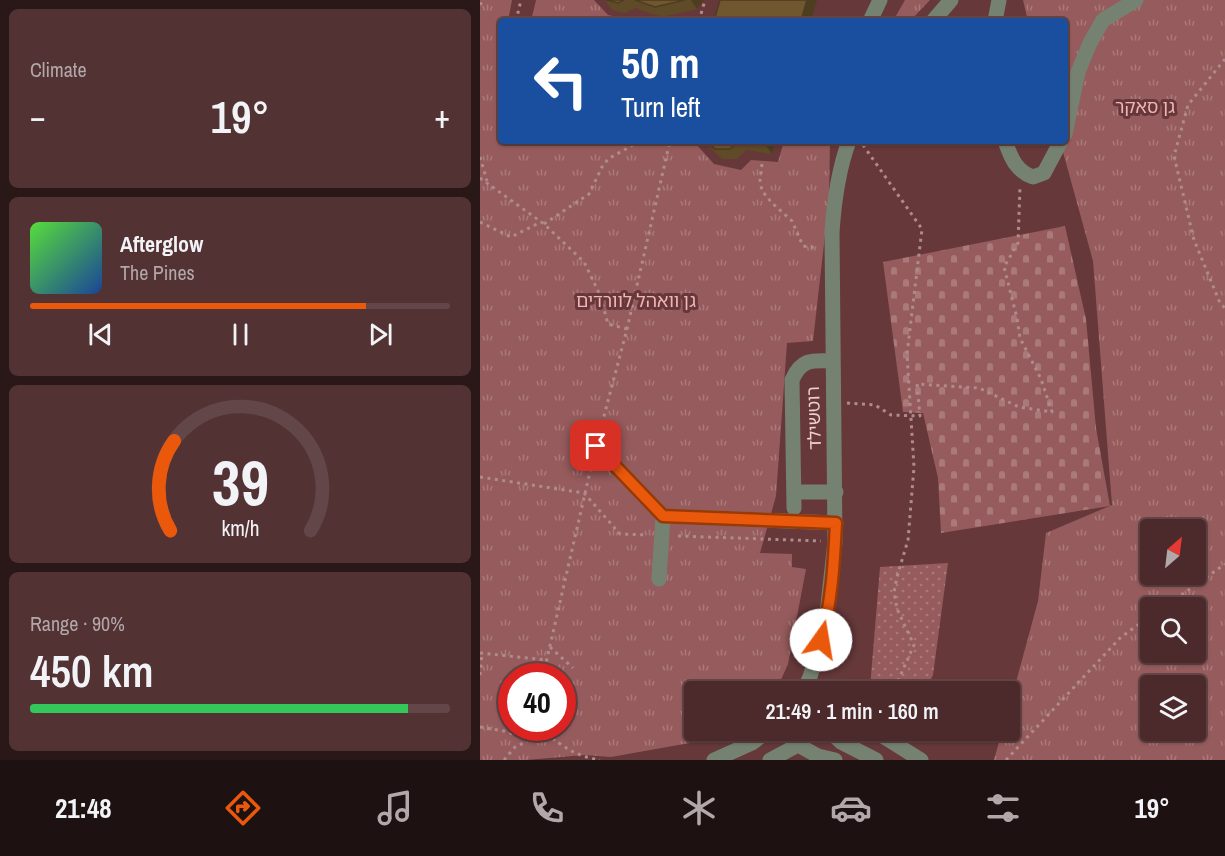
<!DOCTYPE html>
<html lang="en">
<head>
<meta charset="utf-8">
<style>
	:root { --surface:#4c2a2c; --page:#533234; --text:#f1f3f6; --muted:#b2a7a9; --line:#634648; --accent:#ea580c }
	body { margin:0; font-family:"Archivo Narrow","Noto Sans Hebrew",sans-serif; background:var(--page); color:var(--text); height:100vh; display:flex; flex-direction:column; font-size:22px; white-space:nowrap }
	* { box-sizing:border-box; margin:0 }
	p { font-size:20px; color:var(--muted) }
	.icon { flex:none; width:33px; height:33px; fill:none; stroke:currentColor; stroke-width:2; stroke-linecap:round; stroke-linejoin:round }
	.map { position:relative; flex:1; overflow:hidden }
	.sheet { display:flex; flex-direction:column; gap:9px; padding:9px; background:#2a1718; width:480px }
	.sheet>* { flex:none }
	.guide { position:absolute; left:18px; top:18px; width:570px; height:126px; border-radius:6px; box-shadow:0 2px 4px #0004,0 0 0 2px var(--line); background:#1a4fa0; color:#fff; overflow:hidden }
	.needle { width:39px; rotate:28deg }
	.buttons { position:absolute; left:660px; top:519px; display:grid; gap:12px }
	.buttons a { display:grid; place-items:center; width:66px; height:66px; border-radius:6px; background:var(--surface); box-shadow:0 2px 4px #0004,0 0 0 2px var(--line); font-size:30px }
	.speed { position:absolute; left:18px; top:663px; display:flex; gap:12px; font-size:30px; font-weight:700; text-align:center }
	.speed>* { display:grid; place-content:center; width:78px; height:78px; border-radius:50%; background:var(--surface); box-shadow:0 2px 4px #0004,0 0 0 2px var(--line); line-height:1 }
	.speed .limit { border:9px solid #d22; background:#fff; color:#111 }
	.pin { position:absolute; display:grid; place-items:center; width:51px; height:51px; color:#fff; margin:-26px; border-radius:12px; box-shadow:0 3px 9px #0006 }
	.me { position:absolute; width:66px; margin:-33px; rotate:13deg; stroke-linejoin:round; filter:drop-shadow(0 0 4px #0008) }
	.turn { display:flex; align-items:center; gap:21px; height:126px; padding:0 24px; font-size:27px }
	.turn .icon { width:78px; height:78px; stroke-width:2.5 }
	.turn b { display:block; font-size:42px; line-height:51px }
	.big { font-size:45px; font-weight:600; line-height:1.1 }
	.sheet .tile { flex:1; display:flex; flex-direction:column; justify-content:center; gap:9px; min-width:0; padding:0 21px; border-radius:9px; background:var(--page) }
	.sheet .dial { align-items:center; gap:0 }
	.dial svg { height:156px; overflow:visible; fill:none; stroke:var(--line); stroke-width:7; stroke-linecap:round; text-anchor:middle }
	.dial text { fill:var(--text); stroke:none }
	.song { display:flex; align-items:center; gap:18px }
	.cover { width:72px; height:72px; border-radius:9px; background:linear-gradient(135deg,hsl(110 70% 55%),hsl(220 70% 35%)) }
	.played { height:6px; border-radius:3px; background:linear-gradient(90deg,var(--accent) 80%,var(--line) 80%) }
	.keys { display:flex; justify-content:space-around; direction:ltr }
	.heat { display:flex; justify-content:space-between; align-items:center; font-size:33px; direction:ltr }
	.charge { height:9px; border-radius:4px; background:linear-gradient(90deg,#34c759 90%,var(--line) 0) }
	.trip { position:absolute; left:204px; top:681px; width:336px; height:60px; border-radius:6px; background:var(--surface); box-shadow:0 2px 4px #0004,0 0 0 2px var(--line); font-weight:600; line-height:60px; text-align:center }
	.dock { display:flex; height:96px; justify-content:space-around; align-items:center; background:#1e1112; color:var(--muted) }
	.dock .icon { width:42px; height:42px }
	.dock .selected { color:var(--accent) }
	.dock b { font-size:27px; color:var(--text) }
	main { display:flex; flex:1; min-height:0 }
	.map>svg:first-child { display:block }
	.grass { fill:url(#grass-dots) }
	.cemetery { fill:url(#cemetery-stones) }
	.park { fill:url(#park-tufts); fill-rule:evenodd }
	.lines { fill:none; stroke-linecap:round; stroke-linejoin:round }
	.path { stroke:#b08b8c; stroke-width:3; stroke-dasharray:3 4.5; stroke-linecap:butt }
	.minor { stroke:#758271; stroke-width:15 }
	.wall { fill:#604b28 }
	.shaded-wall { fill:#4e3d21 }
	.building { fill:#70572f; stroke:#4e3d21; stroke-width:1.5 }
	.route-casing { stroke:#983908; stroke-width:15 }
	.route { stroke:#ea580c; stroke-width:10 }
	.labels { text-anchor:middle; stroke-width:6; stroke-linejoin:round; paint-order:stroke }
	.park-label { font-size:18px; fill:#f4b4b5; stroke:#66383a }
	.street-label { font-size:18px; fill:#eed1d0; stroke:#66383a }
</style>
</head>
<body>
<main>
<section class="sheet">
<div class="tile"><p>Climate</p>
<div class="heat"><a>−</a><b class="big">19°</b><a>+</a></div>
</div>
<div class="tile">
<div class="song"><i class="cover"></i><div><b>Afterglow</b><p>The Pines</p></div></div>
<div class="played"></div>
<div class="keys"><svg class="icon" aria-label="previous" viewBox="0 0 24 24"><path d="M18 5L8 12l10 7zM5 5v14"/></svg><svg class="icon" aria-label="pause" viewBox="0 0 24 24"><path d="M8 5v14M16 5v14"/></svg><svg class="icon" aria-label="next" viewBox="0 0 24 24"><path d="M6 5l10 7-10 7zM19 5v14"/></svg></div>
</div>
<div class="tile dial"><svg viewBox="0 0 100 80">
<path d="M14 69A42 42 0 1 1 86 69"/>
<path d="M14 69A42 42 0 0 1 16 23" stroke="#ea580c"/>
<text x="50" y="56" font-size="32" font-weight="700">39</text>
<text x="50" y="72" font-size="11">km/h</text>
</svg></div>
<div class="tile"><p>Range · 90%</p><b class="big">450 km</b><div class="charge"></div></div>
</section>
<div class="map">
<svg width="745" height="760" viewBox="0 0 745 760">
	<defs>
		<pattern id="grass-dots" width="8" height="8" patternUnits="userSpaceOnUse" patternTransform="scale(1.5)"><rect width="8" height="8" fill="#965b5c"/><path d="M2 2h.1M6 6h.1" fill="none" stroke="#aa797a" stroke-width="1.8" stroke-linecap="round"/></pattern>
		<pattern id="cemetery-stones" width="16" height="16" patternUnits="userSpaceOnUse" patternTransform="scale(1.5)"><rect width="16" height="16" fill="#965b5c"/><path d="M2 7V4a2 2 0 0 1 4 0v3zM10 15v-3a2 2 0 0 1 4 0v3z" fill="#aa797a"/></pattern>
		<pattern id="park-tufts" width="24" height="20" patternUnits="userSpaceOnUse" patternTransform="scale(1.5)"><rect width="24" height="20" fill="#965b5c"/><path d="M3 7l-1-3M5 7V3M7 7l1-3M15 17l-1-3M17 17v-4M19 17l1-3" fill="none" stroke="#aa797a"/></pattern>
	</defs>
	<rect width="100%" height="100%" fill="#66383a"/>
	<path class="grass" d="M468 563 453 675 445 691H395L390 688 400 567Z"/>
	<path class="cemetery" d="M585 226 606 319 616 428 630 506 461 533 458 478 443 413 423 412 403 262Z"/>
	<path class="park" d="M0 0H32L28 21H21V67L19 82 21 83V141H206L215 143 234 164 261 170 271 160 298 162 304 141H350L349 200 333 341 307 343 296 496 280 553 312 554V567L326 569 308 664 296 691 214 692V730L263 731 260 734 131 757 105 755 46 760H0ZM32 676H82V728H32Z
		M56 0H114L128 15 158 21H51Z
		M425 0H450L430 21H413Z
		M543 0H745V760H514L522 731 530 730V704L558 601 566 533 632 505 613 261 580 141H585V21H548ZM670 530H716V574H670ZM670 608H716V652H670ZM670 686H716V730H670Z"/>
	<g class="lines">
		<path class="path" d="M0 5 3 0
			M36 21 41 0
			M219 21 225 0
			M745 59 708 105 694 156 714 240 740 303 745 308
			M383 145 442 229 427 354 434 467 428 540 417 577 414 592 417 609 434 645 413 692
			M0 157 7 181
			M282 164 280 180 282 191 292 203 312 221 323 246 338 248
			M0 178 64 224 104 262 120 295 128 324 147 329
			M0 222 31 237 61 222
			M64 224 109 194 122 167 128 159 160 141
			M367 403 395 405 411 415 440 416 437 384 499 388 539 407 572 412 561 379 540 338 537 318 524 267 538 243 540 187
			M120 431 147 329 190 141
			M0 477 104 493 140 534 167 535
			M198 536 341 541
			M683 608 745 564
			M70 647 93 668
			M0 653 67 660
			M0 675 2 653
			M63 676 112 463
			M0 727 24 731 50 740
			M62 728 65 733C84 747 95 756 120 760
			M24 760 35 747 64 733
			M526 760 640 638 670 616"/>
		<path class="minor" d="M390 21 400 0
			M453 21 471 0
			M515 21 519 0
			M585 134 598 72 610 43 623 20 656 0
			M525 141C531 158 536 171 553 177L564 173 581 141
			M116 446 183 516 356 523
			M314 492H356
			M314 508 312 380C321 359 332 360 352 361
			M179 579 183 516
			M323 692 330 677 346 622 355 542 352 233C354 201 358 171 369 141
			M348 730 361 742 396 760
			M393 730 441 760
			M318 745 338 756 355 760
			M234 760 272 743 289 730
			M290 760 318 745 333 730"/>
	</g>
	<path class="wall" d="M125 0H224L217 9 182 17 155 8 145 13 132 10Z
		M337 0 331 21H234Z
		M226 141H296L292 154 266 150 257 159H242L230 147Z"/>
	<path class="shaded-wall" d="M211 0H224L217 9Z
		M327 0H337L331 21H321Z
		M286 141H296L292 154 285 144Z"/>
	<path class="building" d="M126 0H144L138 3Z
		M155 0H205L175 7Z
		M240 0H327L321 21H273L257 17 256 21H234Z
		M227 141H258L250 149H235Z
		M266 141H286L285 144Z"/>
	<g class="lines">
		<g class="route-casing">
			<path id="route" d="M116 446 183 516 356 523C354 562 352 602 341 640"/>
		</g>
		<use href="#route" class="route"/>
	</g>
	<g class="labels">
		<g class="park-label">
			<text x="665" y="113">גן סאקר</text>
			<text x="156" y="307">גן וואהל לוורדים</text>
		</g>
		<g class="street-label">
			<text transform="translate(334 418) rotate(-92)" y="6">רוטשילד</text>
		</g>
	</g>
</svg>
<div class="buttons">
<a><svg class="needle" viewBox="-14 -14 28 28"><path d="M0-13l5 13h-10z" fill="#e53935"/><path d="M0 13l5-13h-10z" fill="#b2a7a9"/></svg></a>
<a><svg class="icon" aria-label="search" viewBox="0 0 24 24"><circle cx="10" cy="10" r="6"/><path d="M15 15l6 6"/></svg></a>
<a><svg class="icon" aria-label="layers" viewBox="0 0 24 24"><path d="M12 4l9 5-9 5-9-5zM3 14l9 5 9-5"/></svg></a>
</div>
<div class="speed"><div class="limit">40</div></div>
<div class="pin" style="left:116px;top:446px;background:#d93025"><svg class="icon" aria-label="arrive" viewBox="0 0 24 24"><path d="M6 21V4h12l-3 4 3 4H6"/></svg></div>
<svg class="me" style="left:341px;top:640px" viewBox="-20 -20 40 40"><circle r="19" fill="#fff"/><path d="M0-13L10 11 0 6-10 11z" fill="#ea580c"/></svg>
<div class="trip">21:49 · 1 min · 160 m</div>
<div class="guide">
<div class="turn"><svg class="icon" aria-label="left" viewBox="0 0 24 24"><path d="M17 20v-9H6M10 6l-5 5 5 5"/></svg><div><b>50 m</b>Turn left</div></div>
</div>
</div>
</main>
<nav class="dock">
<b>21:48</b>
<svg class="icon selected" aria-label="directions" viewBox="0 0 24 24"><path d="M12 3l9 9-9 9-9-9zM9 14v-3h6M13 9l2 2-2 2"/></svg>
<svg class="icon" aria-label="music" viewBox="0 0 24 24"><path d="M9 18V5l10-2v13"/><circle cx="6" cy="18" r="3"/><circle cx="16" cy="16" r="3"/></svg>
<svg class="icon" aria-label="phone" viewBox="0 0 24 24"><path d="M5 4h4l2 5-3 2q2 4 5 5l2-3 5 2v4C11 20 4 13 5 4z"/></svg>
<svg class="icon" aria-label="climate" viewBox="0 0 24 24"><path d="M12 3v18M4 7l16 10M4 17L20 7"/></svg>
<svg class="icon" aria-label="car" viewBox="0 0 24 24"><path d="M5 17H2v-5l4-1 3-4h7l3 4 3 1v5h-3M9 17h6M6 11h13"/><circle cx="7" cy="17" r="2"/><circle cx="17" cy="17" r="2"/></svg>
<svg class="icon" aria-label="filters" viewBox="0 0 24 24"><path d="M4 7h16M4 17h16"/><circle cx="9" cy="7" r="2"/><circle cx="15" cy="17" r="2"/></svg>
<b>19°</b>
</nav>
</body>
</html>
